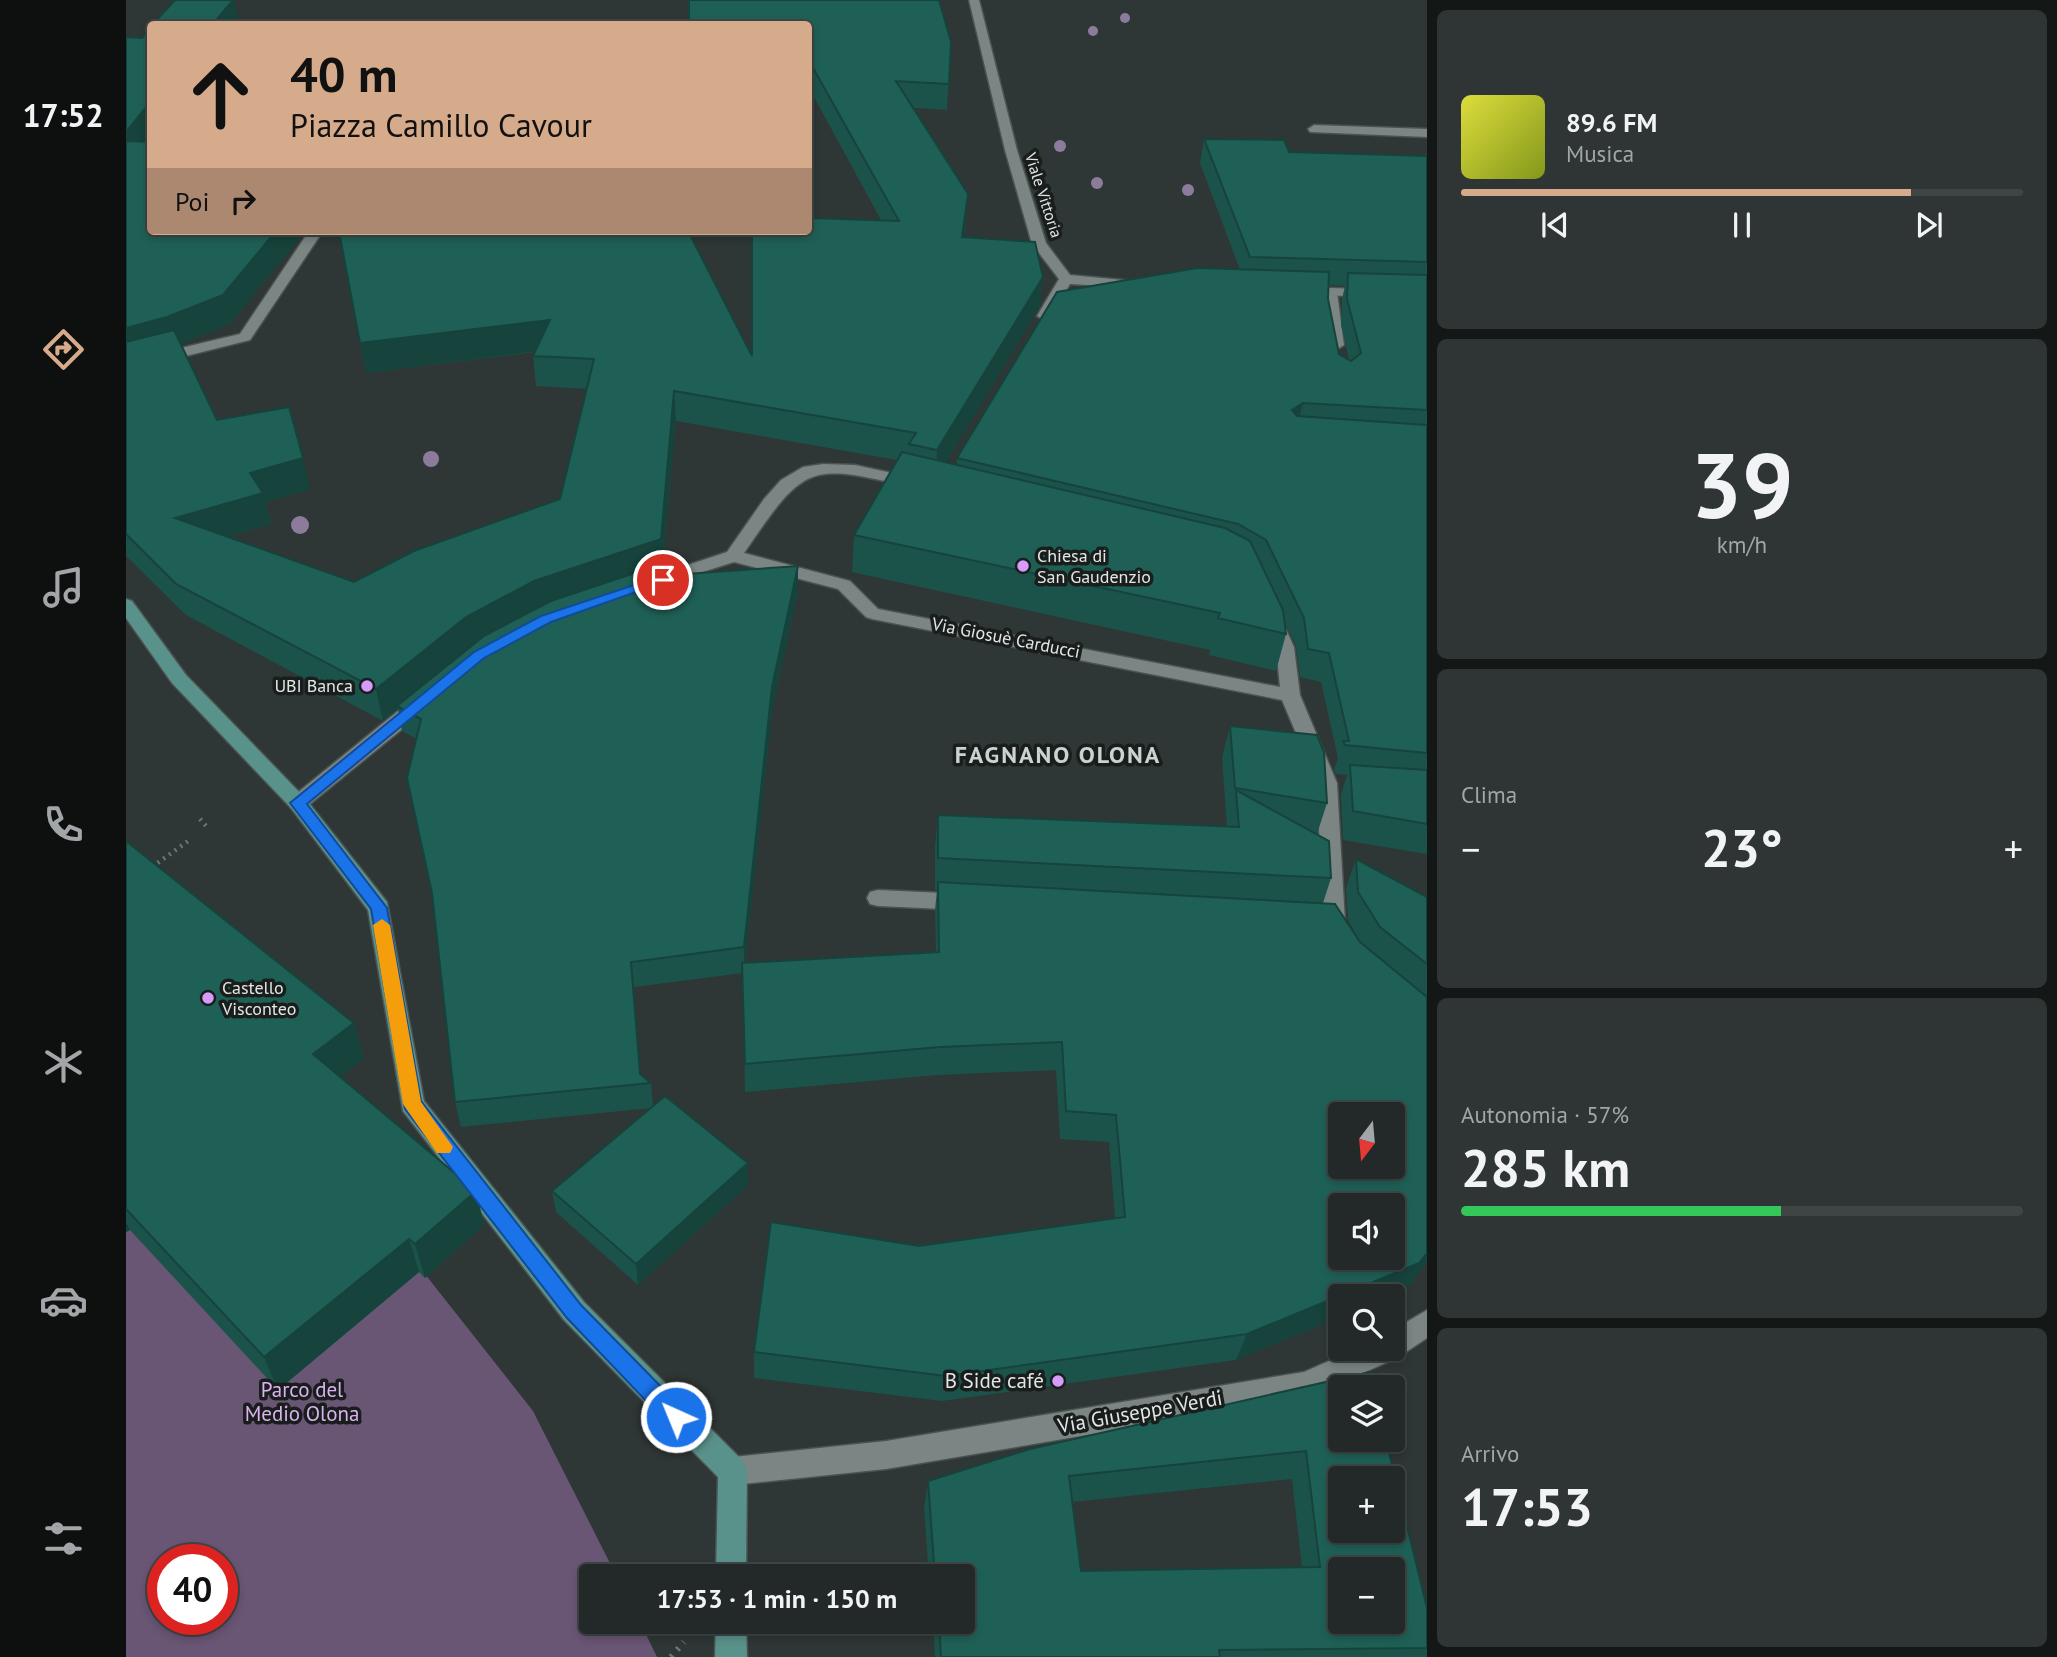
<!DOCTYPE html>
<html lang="it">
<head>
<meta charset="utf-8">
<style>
	:root { --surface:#222928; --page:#2e3534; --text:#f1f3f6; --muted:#a2a6a8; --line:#3f4545; --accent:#d6ab8b }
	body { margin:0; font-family:"PT Sans",sans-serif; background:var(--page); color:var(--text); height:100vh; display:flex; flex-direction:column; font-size:26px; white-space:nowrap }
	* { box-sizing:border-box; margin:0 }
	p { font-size:23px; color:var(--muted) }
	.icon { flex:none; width:38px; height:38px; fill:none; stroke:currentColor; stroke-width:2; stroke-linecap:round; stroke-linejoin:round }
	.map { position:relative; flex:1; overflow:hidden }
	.panel { display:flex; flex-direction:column; gap:10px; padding:10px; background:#131716; width:630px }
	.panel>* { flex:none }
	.banner { position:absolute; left:21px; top:21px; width:665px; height:214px; border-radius:7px; box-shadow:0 4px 10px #0003,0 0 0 2px var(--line); background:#d6ab8b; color:#111; overflow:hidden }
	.needle { width:46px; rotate:196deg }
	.controls { position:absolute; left:1202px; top:1102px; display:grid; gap:14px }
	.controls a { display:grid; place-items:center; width:77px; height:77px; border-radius:7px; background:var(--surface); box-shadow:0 4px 10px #0003,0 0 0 2px var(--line); font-size:35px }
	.speed { position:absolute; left:21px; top:1544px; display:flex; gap:14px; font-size:35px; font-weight:700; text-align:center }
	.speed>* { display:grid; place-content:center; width:91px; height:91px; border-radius:50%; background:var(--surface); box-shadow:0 4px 10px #0003,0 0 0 2px var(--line); line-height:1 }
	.speed .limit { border:10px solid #d22; background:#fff; color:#111 }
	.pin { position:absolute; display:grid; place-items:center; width:60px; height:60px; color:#fff; margin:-30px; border:4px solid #fff; border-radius:50%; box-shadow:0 2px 7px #0007 }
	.me { position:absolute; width:77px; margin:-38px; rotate:316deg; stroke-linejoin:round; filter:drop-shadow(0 0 5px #0008) }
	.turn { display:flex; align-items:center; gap:24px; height:147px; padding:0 28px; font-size:32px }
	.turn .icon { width:91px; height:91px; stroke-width:2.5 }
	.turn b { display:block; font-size:49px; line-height:60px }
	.then { display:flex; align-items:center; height:66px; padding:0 28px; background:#0003; gap:14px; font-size:26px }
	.big { font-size:52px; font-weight:700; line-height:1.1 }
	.panel .widget { flex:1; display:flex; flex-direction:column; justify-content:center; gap:10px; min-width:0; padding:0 24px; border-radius:10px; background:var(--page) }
	.panel .dial { align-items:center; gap:0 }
	.dial b { font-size:91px; line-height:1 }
	.song { display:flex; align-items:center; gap:21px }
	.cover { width:84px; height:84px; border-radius:10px; background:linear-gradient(135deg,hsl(60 70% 55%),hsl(70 70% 35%)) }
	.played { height:7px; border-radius:4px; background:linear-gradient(90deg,var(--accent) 80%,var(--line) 80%) }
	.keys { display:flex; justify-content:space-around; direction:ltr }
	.heat { display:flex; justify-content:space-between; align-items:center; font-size:38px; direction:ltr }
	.charge { height:10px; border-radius:5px; background:linear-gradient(90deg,#34c759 57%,var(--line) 0) }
	.trip { position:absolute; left:453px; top:1564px; width:396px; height:70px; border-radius:7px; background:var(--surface); box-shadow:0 4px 10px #0003,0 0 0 2px var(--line); font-weight:700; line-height:70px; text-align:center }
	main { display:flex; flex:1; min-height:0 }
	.tabs { display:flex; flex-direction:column; width:126px; justify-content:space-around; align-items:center; background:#0e1010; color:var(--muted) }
	.tabs .icon { width:49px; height:49px }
	.tabs .current { color:var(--accent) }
	.tabs b { font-size:32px; color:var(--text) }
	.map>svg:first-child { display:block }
	.green { fill:#695574; fill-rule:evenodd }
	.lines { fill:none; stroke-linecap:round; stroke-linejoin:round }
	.lane-casing { stroke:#4b5251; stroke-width:3 }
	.street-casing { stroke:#4b5251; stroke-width:3 }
	.secondary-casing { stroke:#4b5251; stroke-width:3 }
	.path-far1 { stroke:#6d7574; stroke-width:4.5; stroke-dasharray:2 5; stroke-linecap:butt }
	.path { stroke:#6d7574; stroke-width:6; stroke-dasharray:2.5 7; stroke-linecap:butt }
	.lane { fill:#7b8583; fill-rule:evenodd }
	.street { fill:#7b8583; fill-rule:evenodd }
	.secondary { fill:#59928b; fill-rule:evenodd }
	.tree { fill:#8d7b9c }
	.wall { fill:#1b534a; fill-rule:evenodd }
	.shaded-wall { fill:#16433c }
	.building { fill:#1f6056; stroke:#16433c; stroke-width:2; fill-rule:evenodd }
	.route { fill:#1a73e8; stroke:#114b97; stroke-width:2 }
	.slow { fill:#f59e0b }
	.poi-dot { fill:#d79bf9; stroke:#191d1c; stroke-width:2.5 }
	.labels { text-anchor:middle; stroke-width:7; stroke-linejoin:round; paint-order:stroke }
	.far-street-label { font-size:16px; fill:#e1e7e6; stroke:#191d1c }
	.poi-label { font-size:18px; fill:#e1e7e6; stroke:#191d1c; text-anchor:start }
	.street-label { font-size:18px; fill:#e1e7e6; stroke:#191d1c }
	.near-poi-label { font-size:21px; fill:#e1e7e6; stroke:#191d1c; text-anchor:end }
	.near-park-label { font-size:21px; fill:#dab2f1; stroke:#191d1c }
	.near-street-label { font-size:21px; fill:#e1e7e6; stroke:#191d1c }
	.district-label { font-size:24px; font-weight:bold; letter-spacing:2px; fill:#c9d4d1; stroke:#191d1c }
</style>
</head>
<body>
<main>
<nav class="tabs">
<b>17:52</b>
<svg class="icon current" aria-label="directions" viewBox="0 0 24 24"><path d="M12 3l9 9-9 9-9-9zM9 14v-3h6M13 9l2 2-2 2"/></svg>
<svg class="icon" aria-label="music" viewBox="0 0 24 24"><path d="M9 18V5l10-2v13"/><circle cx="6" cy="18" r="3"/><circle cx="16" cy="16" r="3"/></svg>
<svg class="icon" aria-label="phone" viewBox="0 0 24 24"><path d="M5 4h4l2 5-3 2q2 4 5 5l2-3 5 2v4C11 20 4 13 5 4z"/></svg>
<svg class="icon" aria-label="climate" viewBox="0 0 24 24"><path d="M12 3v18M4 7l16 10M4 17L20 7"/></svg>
<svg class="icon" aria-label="car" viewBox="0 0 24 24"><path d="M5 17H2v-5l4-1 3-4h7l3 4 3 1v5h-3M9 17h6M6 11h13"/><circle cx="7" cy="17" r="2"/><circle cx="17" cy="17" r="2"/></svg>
<svg class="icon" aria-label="filters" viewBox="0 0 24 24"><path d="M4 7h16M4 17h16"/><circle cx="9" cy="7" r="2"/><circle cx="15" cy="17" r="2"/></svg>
</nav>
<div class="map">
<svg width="1301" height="1657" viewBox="0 0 1301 1657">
	<rect width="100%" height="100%" fill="#2e3735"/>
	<path class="green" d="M0 895 407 1411 491 1577H466V1622H514L531 1657H0ZM37 1559H96V1619H37Z"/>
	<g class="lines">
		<g class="lane-casing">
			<path id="lane" d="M1204 288 1211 292 1218 345 1210 350 1202 345 1197 292Z"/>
		</g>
		<g class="street-casing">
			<path id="street" d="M843 0H853L891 150 920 243 944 275 1008 281 1013 282V288L944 284 923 319 918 320 911 316 933 279 906 244 879 150Z
				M1188 125 1301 129V137L1184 132 1182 129Z
				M183 231H197L124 340 0 371V361L114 334Z
				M1173 287 1301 291V299L1168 294 1166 291Z
				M697 464 729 465 794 479 796 483 788 488C681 462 679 464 618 553L724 581 752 609 1154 687 1150 647 1137 618 1146 612 1153 614 1168 647 1174 695 1211 783 1219 922 1224 931 1221 937H1205L1197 922 1191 783 1156 700 746 619 740 617 712 589 608 562 526 588 517 583 520 579 601 552 638 499 655 480 677 467Z
				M295 697 305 703 302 708 179 808H165L162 803 165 798 288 698Z
				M752 890 839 894 847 896 850 902 847 908 839 910 752 906 744 904 741 898 744 892Z
				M1301 1310V1338L1271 1358 1180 1398 760 1469 607 1485 597 1481 593 1471 597 1461 607 1457 760 1441 1178 1372 1230 1349H1267V1330Z"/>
		</g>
		<g class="secondary-casing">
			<path id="secondary" d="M0 599 6 601 60 675 179 798 261 902 298 1101 458 1302 617 1461 621 1471 620 1577H590L592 1477 438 1320 277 1111 242 910 165 808 46 683 0 618Z
				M590 1622H620L621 1657H589Z"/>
		</g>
		<path class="path-far1" d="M74 819 81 827
			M26 867 65 839"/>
		<path class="path" d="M545 1657 558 1642"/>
		<use href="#lane" class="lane"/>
		<use href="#street" class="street"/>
		<use href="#secondary" class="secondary"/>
	</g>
	<g class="tree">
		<circle cx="999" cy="18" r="5"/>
		<circle cx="967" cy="31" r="5"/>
		<circle cx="934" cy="146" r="6"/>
		<circle cx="971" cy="183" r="6"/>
		<circle cx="1062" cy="190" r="6"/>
		<circle cx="305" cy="459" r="8"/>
		<circle cx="174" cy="525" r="9"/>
	</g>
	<path class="wall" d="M682 24 825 42 821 110 788 108 840 222 838 237 914 306 820 462 831 465V458L1114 270 1074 163 1078 139 1163 152 1301 156V854L1217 840 1215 794 1221 775 1210 774 1208 769 1212 758 1195 682 1174 677 1170 646 1158 621 1160 634 1150 671 1083 655 1084 650 726 572 728 535 771 460 550 421 536 571 534 572V576L672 591 646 712 619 963 810 952 809 910 811 890H809V846L812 815 1101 827 1096 758 1104 726 1201 803 1191 834 1205 878 1197 903 1234 942 1236 945 1222 920 1220 888 1230 859 1301 897V1262L1280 1290 1214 1297V1317L1110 1360 816 1401 628 1378V1352L793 1246 989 1218 983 1142 934 1139 930 1070 811 1075 619 1092 617 973 508 987 514 1074 525 1083 527 1106 622 1185 512 1285 430 1212 426 1191 525 1108 335 1127 329 1102 291 739 276 731 272 709 257 721 60 615 0 556V37L21 142 24 231H179L104 324 55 344 91 420 184 489 140 502 145 524 101 537 228 582 434 499 461 389 410 386 407 356 409 352 240 373 213 231 626 356 755 220 682 86ZM1202 285 1219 286 1216 299 1215 325 1223 359 1213 354 1202 299Z
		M0 841 228 1023 238 1059 214 1077 350 1191 358 1225 299 1278 293 1272 152 1390 4 1230 0 1232Z
		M1244 1372 1301 1608V1657H809L807 1622H836V1577H803L798 1508 802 1481ZM1166 1479 1176 1568 955 1571 946 1502Z"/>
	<path class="shaded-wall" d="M107 0H108L113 23 112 24H87Z
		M24 102V137L0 168V132Z
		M842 194 840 222 834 265 836 237Z
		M150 231H179L104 324 49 347 0 360V328Z
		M917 277 914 306 809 481 811 450Z
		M424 320 427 349 240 373 234 343Z
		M548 391 550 421 536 571 534 572 535 589 271 706 272 709 257 721 250 689Z
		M1177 403 1170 430 1166 410Z
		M177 458 184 489 140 502 145 524 58 549 49 518 124 473Z
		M672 566V591L646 712 618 973V947L646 687Z
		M228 1023 238 1059 198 1089 187 1054Z
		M622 1163V1185L512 1285 510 1264Z
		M350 1191 358 1225 299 1278 289 1244Z
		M0 1222 4 1230 0 1232Z
		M283 1239 293 1272 152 1390 138 1357Z
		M1301 1253V1262L1280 1290 1263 1297H1214V1317L1110 1360 1121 1334Z"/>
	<path class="building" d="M49 0H107L87 24H27Z
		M563 0H813L825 42 823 84 770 81 842 194 836 237 909 242 917 277 811 450 783 444 790 433 548 391 535 539 408 581 340 617 250 689 50 584 0 534V342L48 330 91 420 163 407 177 458 124 473 137 493 49 518 228 582 288 551 434 499 468 359 407 356 424 320 234 343 213 231H562L626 356V231H682V218L773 221 682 59V24H563Z
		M24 28V102L0 132V37L16 38Z
		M1078 139 1158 140 1163 152 1301 156V262L1124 257Z
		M0 141 24 142V231H150L97 295 41 317 0 328Z
		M1071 268 1203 272 1202 299 1213 354 1225 361 1235 353 1221 299 1222 273 1301 275V410L1177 403 1166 410 1171 416 1301 425V753L1219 745 1217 741H1223L1203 653 1182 649 1178 618 1140 540 1112 524 831 458 931 292Z
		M776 452 1099 528 1124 541 1157 610 1160 634 1092 618 1094 613 728 535Z
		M533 565 532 576 672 566 646 687 618 947 505 962 514 1074 525 1083 329 1102 306 893 281 778 295 719 271 706 358 636 425 601Z
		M1104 726 1191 735 1198 752 1201 803 1109 788Z
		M1224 765 1301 770V824L1227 811Z
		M1110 790 1203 841 1205 878 812 858V815L1113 827Z
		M0 841 228 1023 187 1054 350 1191 289 1244 283 1239 138 1357 0 1209Z
		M1230 859 1301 897V964L1254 927 1232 892Z
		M812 882 1209 904 1234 942 1301 997V1253L1293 1263 1121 1334 820 1376 628 1352 645 1222 793 1246 999 1217 990 1115 940 1111 936 1042 814 1047 619 1064 616 963 813 952ZM1214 1115H1267V1167H1214ZM1214 1206H1267V1258H1214Z
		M539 1096 622 1163 510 1264 426 1191Z
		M1244 1372 1247 1388H1214V1440H1260L1301 1608V1648L1093 1650 1094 1657H815L813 1622H836V1577H809L802 1481 904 1449ZM1180 1451 1194 1567 955 1571 943 1476ZM1214 1479H1267V1531H1214ZM1214 1570H1267V1622H1214Z"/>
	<path class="route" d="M532 577 544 580 425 622 358 658 181 804 261 908 295 1101 455 1305 557 1409 561 1417 557 1424 550 1427 542 1424 441 1318 279 1109 245 909 164 803 348 652 415 616Z"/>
	<path class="slow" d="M256 919 264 925 295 1102 327 1147 324 1153H311L277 1104 247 925Z"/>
	<g class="poi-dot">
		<circle cx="897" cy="566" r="7"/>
		<circle cx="241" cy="686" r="7"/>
		<circle cx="82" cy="998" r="7"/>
		<circle cx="932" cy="1381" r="7"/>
	</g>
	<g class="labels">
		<g class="far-street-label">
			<text transform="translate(918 195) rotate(72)" y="6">Viale Vittoria</text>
		</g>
		<g class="poi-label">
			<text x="911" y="562">Chiesa di<tspan x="911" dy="21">San Gaudenzio</tspan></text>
			<text x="227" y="692" text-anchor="end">UBI Banca</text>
			<text x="96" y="994">Castello<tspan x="96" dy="21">Visconteo</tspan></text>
		</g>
		<g class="street-label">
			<text transform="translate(880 638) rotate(11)" y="6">Via Giosuè Carducci</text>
		</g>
		<g class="near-poi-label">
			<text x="918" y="1388">B Side café</text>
		</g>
		<g class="near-park-label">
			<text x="176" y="1397">Parco del<tspan x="176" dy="24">Medio Olona</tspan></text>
		</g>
		<g class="near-street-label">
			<text transform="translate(1014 1412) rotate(-10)" y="7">Via Giuseppe Verdi</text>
		</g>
		<g class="district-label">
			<text x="932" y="763">FAGNANO OLONA</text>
		</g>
	</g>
</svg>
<div class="controls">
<a><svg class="needle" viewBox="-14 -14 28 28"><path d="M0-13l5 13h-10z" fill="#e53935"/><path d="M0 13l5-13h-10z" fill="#a2a6a8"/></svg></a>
<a><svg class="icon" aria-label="sound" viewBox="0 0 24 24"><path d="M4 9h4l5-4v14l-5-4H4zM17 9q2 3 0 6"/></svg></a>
<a><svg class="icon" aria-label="search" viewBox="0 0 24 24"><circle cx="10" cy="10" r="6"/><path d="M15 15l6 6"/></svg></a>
<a><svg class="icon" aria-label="layers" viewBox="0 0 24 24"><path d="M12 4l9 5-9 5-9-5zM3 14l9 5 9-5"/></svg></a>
<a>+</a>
<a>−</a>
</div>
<div class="speed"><div class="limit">40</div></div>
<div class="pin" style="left:537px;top:580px;background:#d93025"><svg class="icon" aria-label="arrive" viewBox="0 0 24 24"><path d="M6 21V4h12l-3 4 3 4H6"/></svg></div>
<svg class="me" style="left:550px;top:1417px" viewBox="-20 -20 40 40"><circle r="17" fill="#1a73e8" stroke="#fff" stroke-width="3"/><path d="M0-11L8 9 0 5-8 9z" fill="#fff"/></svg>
<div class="trip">17:53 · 1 min · 150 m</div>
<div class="banner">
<div class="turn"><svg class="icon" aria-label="ahead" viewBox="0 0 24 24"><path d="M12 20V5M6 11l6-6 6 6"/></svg><div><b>40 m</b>Piazza Camillo Cavour</div></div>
<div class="then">Poi<svg class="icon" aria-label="right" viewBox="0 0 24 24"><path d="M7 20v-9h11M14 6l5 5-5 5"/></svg></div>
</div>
</div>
<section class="panel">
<div class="widget">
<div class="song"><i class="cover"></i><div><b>89.6 FM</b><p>Musica</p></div></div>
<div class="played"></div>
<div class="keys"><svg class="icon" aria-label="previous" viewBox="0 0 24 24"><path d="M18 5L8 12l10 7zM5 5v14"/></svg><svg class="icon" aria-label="pause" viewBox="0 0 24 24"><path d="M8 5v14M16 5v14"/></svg><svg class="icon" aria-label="next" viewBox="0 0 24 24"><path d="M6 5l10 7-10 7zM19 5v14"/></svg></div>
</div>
<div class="widget dial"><b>39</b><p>km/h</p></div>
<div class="widget"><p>Clima</p>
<div class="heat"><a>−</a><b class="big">23°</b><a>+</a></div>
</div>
<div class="widget"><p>Autonomia · 57%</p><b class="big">285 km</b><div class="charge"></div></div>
<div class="widget"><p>Arrivo</p><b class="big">17:53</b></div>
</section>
</main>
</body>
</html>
